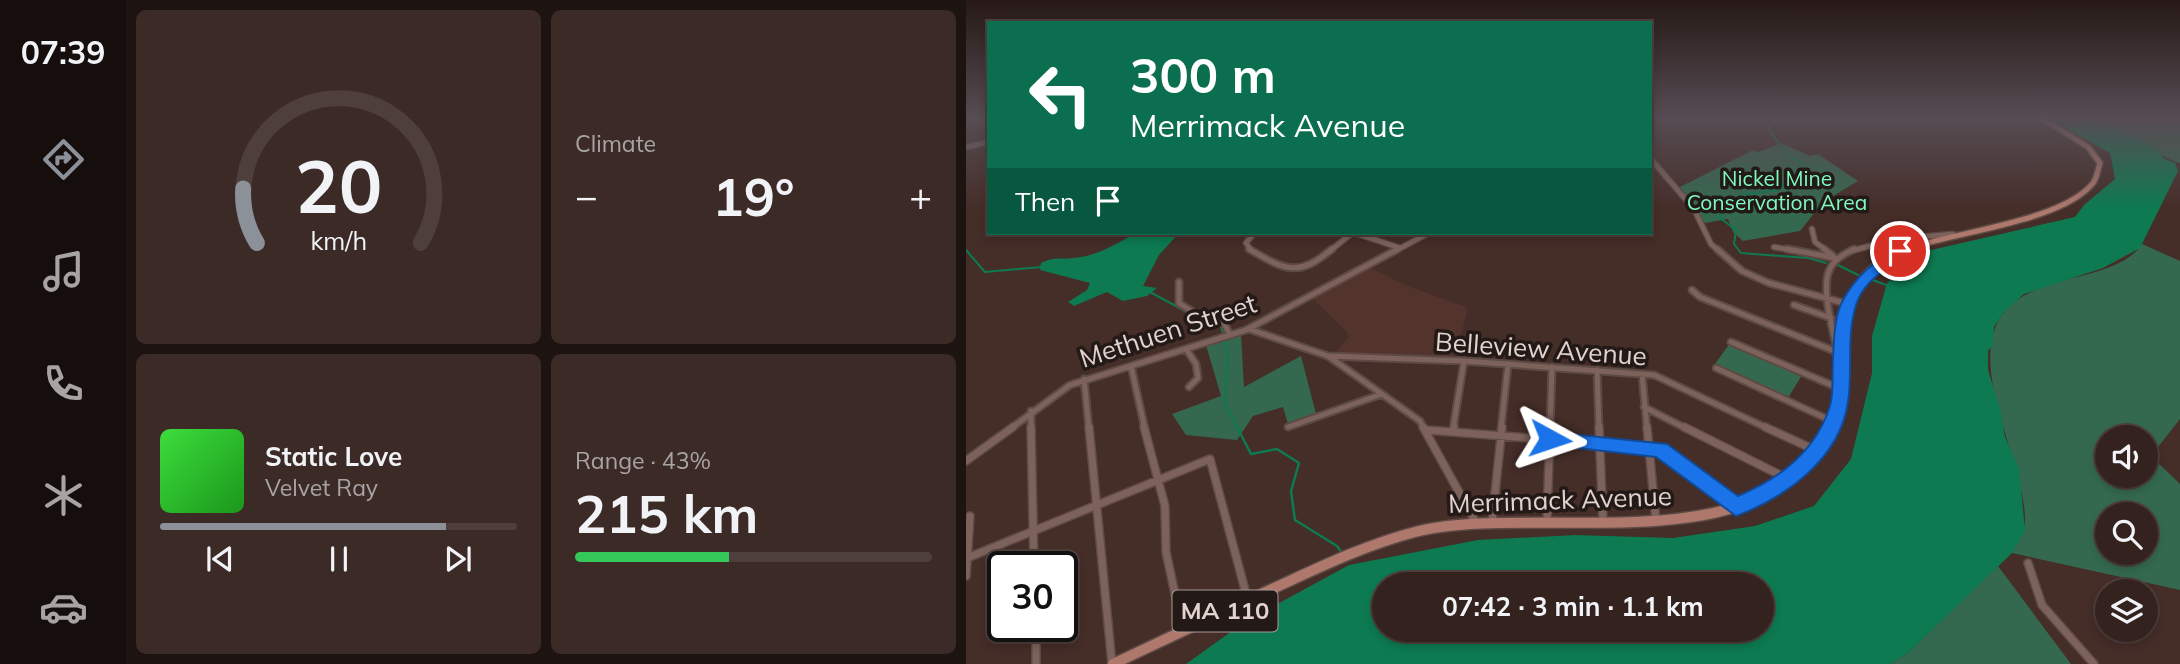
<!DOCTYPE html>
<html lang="en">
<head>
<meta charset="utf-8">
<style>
	:root { --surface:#34221e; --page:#3c2a27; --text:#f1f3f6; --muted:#a9a4a4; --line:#4e3f3c; --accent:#8c9099 }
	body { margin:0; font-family:Mulish,sans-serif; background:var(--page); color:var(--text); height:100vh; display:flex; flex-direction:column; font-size:26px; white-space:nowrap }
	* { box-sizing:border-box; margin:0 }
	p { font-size:23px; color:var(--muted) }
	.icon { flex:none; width:38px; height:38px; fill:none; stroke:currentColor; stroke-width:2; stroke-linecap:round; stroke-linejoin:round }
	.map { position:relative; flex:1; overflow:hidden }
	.drawer { display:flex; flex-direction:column; gap:10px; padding:10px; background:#1d1310; width:840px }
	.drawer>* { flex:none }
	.top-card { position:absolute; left:21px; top:21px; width:665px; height:214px; border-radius:0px; box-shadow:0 4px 10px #0003,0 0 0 2px var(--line); background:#0b6e4f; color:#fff; overflow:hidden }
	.fabs { position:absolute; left:1129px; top:425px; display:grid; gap:14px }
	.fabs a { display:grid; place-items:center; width:63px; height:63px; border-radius:50%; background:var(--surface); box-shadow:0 4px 10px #0003,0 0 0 2px var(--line); font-size:35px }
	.speed { position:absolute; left:21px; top:551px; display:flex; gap:14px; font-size:35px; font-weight:700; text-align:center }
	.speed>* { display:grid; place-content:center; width:91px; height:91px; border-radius:50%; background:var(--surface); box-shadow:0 4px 10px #0003,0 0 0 2px var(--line); line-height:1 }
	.speed .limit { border:4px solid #111; border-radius:10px; background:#fff; color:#111 }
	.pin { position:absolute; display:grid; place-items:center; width:60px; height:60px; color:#fff; margin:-30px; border:4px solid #fff; border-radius:50%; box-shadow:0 2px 7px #0007 }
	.me { position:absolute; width:77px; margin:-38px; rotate:95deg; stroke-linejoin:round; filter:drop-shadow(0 0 5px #0008) }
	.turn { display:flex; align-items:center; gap:24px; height:147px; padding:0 28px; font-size:32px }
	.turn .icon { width:91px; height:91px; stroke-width:2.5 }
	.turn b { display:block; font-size:49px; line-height:60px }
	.then { display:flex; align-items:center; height:66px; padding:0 28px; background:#0003; gap:14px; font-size:26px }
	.big { font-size:52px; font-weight:700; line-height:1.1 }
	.drawer .card { flex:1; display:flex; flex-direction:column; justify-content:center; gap:10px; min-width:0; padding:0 24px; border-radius:10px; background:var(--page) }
	.drawer .dial { align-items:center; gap:0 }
	.dial svg { height:182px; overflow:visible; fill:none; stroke:var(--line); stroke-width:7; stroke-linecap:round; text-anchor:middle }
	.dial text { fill:var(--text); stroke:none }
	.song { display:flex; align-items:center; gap:21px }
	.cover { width:84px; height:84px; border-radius:10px; background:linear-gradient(135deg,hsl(120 70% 55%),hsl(120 70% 35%)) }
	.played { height:7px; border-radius:4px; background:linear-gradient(90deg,var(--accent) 80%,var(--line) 80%) }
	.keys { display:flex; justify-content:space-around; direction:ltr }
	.heat { display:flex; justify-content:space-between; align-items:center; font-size:38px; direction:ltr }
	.charge { height:10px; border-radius:5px; background:linear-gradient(90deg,#34c759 43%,var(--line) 0) }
	.drawer .tiles { flex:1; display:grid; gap:10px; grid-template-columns:repeat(2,1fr) }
	.trip { position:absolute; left:406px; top:572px; width:402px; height:70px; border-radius:35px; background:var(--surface); box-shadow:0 4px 10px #0003,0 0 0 2px var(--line); font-weight:700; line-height:70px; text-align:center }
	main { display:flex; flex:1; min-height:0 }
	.menu { display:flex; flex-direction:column; width:126px; justify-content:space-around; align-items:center; background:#150e0c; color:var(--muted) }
	.menu .icon { width:49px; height:49px }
	.menu .on { color:var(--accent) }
	.menu b { font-size:32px; color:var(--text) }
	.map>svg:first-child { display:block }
	.built { fill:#53342d }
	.green { fill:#34694f; fill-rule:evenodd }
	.water { fill:#0d7a51; fill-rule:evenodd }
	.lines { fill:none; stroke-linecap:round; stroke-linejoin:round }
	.stream-far1 { stroke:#0d7a51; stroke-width:2 }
	.stream { stroke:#0d7a51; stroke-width:2.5 }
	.minor-far2-casing { stroke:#5e4a45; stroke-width:7 }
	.minor-far1-casing { stroke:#5e4a45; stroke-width:9 }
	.minor-casing { stroke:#5e4a45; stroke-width:10 }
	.major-far2-casing { stroke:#5e4a45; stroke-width:8 }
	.major-far1-casing { stroke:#5e4a45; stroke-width:10 }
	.major-casing { stroke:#5e4a45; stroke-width:13 }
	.minor-far2 { stroke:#7d625c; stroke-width:4.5 }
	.minor-far1 { stroke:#7d625c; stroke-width:5 }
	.minor { stroke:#7d625c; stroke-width:7 }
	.major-far2 { stroke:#af786c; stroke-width:5 }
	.major-far1 { stroke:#af786c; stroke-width:7 }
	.major { stroke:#af786c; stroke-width:10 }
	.route { fill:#1a73e8; stroke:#114b97; stroke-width:2 }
	.labels { text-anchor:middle; stroke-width:7; stroke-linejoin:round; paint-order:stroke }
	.far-park-label { font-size:21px; fill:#7dfabe; stroke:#231916 }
	.shield { fill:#231916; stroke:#a99b98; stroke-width:2 }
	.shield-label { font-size:24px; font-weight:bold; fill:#e3d3cf }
	.street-label { font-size:26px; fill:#e3d3cf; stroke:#231916 }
</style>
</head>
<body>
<main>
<nav class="menu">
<b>07:39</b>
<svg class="icon on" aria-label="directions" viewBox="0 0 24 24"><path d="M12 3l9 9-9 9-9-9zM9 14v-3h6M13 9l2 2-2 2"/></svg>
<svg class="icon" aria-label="music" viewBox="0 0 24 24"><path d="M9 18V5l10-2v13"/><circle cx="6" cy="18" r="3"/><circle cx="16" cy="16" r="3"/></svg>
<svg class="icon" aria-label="phone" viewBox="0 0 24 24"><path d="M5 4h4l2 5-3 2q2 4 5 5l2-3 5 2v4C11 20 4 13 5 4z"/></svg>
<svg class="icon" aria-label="climate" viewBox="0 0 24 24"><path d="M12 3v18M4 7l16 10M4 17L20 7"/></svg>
<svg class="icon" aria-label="car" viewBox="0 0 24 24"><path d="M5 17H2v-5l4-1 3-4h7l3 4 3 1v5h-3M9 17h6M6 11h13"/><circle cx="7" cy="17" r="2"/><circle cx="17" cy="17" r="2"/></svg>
</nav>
<section class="drawer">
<div class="tiles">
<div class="card dial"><svg viewBox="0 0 100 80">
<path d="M14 69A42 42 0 1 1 86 69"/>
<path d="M14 69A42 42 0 0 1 8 45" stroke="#8c9099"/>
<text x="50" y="56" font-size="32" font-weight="700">20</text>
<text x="50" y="72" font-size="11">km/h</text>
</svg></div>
<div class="card"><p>Climate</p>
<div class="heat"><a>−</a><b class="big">19°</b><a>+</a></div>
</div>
<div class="card">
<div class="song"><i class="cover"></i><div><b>Static Love</b><p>Velvet Ray</p></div></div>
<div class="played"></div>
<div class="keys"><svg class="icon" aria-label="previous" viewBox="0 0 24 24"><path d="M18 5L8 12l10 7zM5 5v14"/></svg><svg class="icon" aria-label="pause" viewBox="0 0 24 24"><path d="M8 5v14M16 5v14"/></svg><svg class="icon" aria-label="next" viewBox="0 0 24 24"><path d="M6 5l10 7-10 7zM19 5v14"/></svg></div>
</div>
<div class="card"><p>Range · 43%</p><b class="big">215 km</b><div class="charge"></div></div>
</div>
</section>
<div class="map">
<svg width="1214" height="664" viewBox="0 0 1214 664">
	<rect width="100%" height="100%" fill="#452d28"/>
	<path class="built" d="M403 267 437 284 502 308 489 357 368 354 383 337 381 332 344 296Z"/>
	<path class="green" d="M1132 117H1214V163C1202 162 1149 126 1132 117Z
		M815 143 844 156 852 154 892 181 857 202 834 231 777 241 767 232 762 219 739 223 714 187 787 150 793 152Z
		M1176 244 1214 261V419L1185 456 1214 484V590L1046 553C1050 540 1059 534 1059 519 1058 459 1000 367 1036 315 1065 272 1151 283 1176 244ZM1141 438H1180V476H1141ZM1141 514H1180V553H1141Z
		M275 334 278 387 335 356 350 414 322 424 317 407 287 416 271 440 220 435 206 414 255 396 240 345Z
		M764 343 836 375 822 398 749 364Z
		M1032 566 1105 664H924L942 653Z"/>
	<path class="water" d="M1088 117H1132L1193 151 1197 158 1209 163 1212 171 1174 248 1137 268 1058 294 1038 312 1028 327 1027 344 1022 351V370L1034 409 1039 437 1053 469 1059 530 1046 553 942 653 924 664H220L280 621 383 565 512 540 609 535 707 538 789 526 848 506 885 459 906 373V336L921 283 952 253 1109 217 1118 205 1149 179 1144 153 1104 131ZM796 584V630H418V584Z
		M169 233H213L193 255 177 286 191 288 181 296 157 301 141 292 108 306 102 302 121 290 124 283 74 270 75 263C91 256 92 260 107 258 131 256 149 245 169 233Z"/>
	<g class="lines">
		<path class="stream-far1" d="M757 205 780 194 813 190 826 176 839 175 838 164 820 154 802 128 812 117
			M757 207 754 218 770 230 768 244 775 253 842 258 860 263
			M0 250 19 272 76 267
			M870 264 892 275
			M904 279 920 285
			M184 292 230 317
			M253 322 257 333
			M258 341 262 353 259 403 272 429"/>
		<path class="stream" d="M271 427 285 454 311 449 333 463 325 491 329 520 371 546 377 554"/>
		<g class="minor-far2-casing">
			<path id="minor-far2" d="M0 118 23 120
				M0 147 23 142
				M684 158 728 209 745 244 753 251
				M846 229 849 242 861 251
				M389 233 434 248
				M808 247 830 251
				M286 251 280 243 288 233
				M364 251 386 233
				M429 251 463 233
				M885 251 930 239 987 234"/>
		</g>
		<g class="minor-far1-casing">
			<path id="minor-far1" d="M283 249C319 270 332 278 366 249
				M751 249 776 271 803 283 882 304
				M821 249 869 258
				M858 249 867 256
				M213 282V303L236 318 256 319 264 335
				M726 290 734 297 871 352
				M828 305 865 318
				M283 329 362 356 454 421 458 429
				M765 342 875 389
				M220 349 230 364 232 378 223 387
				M362 356 498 361 688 375 803 429
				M165 366 179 429
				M750 368 868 422
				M631 370 633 429
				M876 370C871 346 854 292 863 271 867 260 878 254 888 249
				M676 374 681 429
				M118 379 123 429
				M678 407 721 429
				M65 411V429
				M322 427 416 394
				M44 429 104 385 280 330 432 249
				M487 429 498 361
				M535 429 542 364
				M584 429 586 367"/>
		</g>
		<g class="minor-casing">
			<path id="minor" d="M65 427 68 567
				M123 427 146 664
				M178 427 199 506 200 552 217 631
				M457 427 510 523
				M633 427 637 521
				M681 427 690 521
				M718 427 822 479
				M799 427 849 450
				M461 430 689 448 768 505
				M487 431 488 427
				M0 461 47 427
				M581 521 584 427
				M526 522 536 427
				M1 558 244 459 282 601
				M1062 563 1076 605 1128 664
				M0 576 4 516
				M70 626V664"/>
		</g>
		<g class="major-far2-casing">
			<path id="major-far2" d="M935 251C983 232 1095 223 1127 183 1131 178 1132 169 1134 163L1122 147 1074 117"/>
		</g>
		<g class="major-far1-casing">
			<path id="major-far1" d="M865 429C894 363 852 283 939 249"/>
		</g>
		<g class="major-casing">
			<path id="major" d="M147 664C200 639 253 614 306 589 352 568 399 545 449 532 570 501 802 570 866 427"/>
		</g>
		<use href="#minor-far2" class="minor-far2"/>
		<use href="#minor-far1" class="minor-far1"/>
		<use href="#minor" class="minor"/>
		<use href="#major-far2" class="major-far2"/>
		<use href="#major-far1" class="major-far1"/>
		<use href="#major" class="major"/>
	</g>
	<linearGradient id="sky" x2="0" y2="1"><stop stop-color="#261916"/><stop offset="0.56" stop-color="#564c53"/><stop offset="1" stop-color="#564c53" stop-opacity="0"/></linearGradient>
	<rect width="1214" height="210" fill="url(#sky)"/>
	<path class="route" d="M929 248 941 251C923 270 899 277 890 305 880 337 887 370 882 402 874 459 819 498 770 516L690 457 577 444 574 439 584 432 701 444 772 496C813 479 850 451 864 406 868 392 866 373 867 358 868 340 868 317 877 300 890 276 907 263 929 248Z"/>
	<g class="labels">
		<g class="far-park-label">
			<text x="811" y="186">Nickel Mine<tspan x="811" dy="24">Conservation Area</tspan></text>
		</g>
		<rect class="shield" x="206.5" y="590.5" width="105" height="41" rx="5"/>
		<g class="shield-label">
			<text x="259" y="619">MA 110</text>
		</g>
		<g class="street-label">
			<text transform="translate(202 331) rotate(-18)" y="9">Methuen Street</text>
			<text transform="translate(575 349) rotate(4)" y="9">Belleview Avenue</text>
			<text transform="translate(594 500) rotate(-2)" y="9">Merrimack Avenue</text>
		</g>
	</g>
</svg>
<div class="fabs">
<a><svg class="icon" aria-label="sound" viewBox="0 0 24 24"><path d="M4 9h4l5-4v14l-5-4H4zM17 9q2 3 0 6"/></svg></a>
<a><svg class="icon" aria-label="search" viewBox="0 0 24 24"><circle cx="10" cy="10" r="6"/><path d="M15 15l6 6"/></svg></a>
<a><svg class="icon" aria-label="layers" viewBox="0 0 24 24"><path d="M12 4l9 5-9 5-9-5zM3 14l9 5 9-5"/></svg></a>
</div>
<div class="speed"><div class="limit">30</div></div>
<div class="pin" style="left:934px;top:251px;background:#d93025"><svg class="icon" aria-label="arrive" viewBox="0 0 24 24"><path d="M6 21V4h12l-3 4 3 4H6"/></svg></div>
<svg class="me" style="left:584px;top:439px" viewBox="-20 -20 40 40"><path d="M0-17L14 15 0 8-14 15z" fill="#1a73e8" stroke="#fff" stroke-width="4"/></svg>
<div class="trip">07:42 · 3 min · 1.1 km</div>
<div class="top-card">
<div class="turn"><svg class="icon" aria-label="left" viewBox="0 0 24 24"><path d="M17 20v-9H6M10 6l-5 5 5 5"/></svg><div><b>300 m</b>Merrimack Avenue</div></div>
<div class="then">Then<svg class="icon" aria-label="arrive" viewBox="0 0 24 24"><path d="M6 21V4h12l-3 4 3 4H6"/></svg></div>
</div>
</div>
</main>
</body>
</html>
